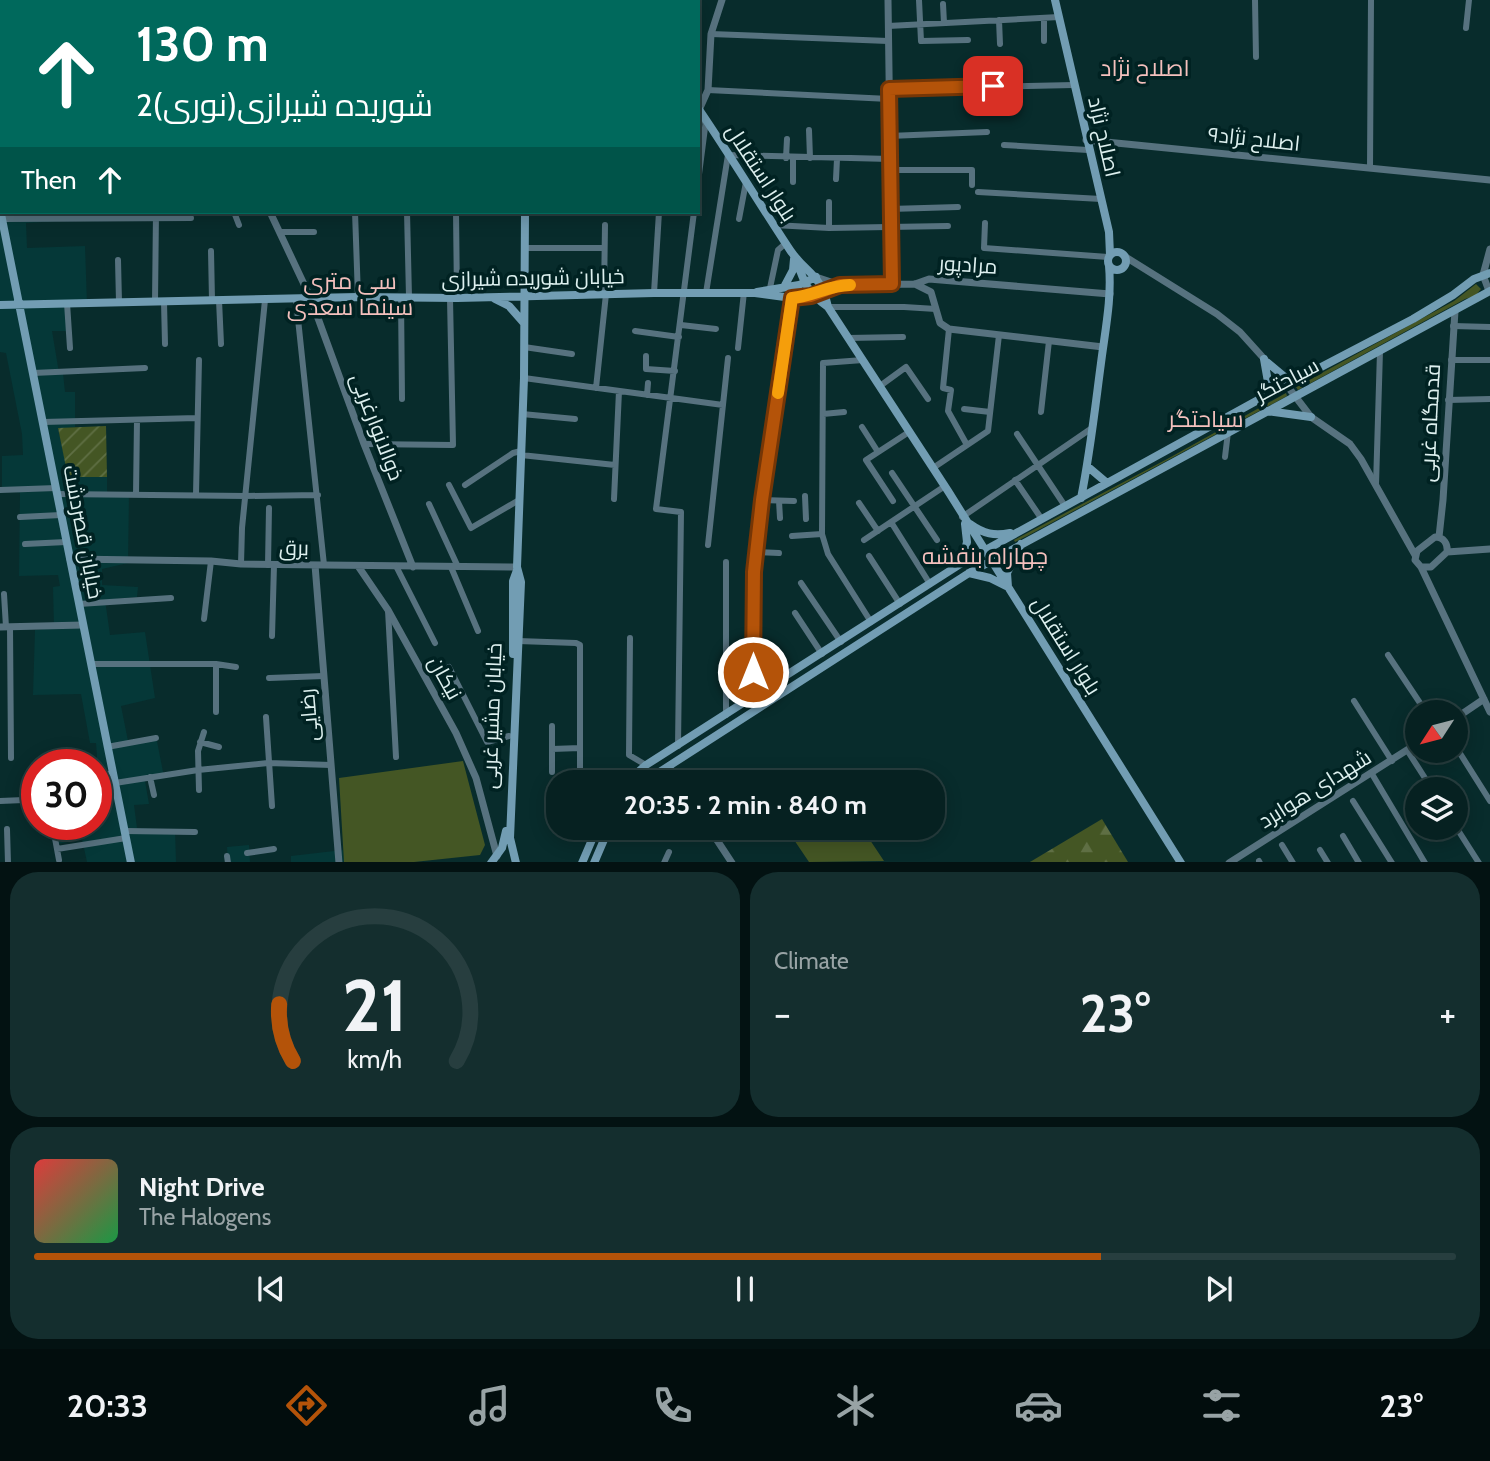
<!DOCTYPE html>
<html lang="en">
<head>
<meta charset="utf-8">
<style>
	:root { --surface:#062121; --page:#142e2e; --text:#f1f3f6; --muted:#98a3a5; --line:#273e3f; --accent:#b45309 }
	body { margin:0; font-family:Cabin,Cairo,sans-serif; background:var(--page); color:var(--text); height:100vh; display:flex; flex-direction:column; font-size:26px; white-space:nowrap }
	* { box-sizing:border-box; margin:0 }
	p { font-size:23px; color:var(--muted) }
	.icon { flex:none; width:38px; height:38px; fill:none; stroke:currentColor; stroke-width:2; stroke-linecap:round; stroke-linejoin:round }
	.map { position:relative; height:862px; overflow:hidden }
	.side { display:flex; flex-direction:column; gap:10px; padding:10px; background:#031212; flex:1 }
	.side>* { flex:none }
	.guide { position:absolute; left:0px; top:0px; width:700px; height:214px; box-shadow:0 4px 18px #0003,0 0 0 2px var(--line); background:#00695c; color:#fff; overflow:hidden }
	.needle { width:46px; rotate:234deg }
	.tools { position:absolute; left:1405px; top:700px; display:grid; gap:14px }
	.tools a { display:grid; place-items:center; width:63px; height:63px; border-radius:50%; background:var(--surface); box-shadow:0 4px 18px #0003,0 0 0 2px var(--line); font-size:35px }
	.speed { position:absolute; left:21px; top:749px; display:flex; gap:14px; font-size:35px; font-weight:700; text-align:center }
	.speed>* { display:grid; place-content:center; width:91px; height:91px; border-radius:50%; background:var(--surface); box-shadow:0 4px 18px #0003,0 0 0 2px var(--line); line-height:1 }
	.speed .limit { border:10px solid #d22; background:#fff; color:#111 }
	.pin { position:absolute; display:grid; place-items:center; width:60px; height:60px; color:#fff; margin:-30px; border-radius:14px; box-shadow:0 4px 10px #0006 }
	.me { position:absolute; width:77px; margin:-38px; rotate:0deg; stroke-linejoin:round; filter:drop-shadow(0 0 5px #0008) }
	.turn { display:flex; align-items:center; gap:24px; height:147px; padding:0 21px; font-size:32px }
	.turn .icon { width:91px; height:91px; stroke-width:2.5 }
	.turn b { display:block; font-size:49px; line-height:60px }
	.then { display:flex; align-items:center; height:66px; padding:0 21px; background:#0003; gap:14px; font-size:26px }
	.big { font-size:52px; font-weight:800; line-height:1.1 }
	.side .card { flex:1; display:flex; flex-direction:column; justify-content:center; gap:10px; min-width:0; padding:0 24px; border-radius:28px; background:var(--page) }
	.side .dial { align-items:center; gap:0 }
	.dial svg { height:182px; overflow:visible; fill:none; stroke:var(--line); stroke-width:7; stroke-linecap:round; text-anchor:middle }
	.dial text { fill:var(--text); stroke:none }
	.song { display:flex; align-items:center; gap:21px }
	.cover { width:84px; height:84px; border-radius:10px; background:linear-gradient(135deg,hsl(0 70% 55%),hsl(140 70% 35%)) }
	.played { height:7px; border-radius:4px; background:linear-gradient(90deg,var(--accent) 75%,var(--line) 75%) }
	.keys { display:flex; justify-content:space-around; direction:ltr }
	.heat { display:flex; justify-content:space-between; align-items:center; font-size:38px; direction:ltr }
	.side .tiles { flex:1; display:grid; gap:10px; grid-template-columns:1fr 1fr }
	.card:last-child { grid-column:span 2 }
	.trip { position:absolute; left:546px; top:770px; width:399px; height:70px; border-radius:28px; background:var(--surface); box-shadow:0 4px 18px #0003,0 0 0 2px var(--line); font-weight:800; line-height:70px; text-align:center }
	.menu { display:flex; height:112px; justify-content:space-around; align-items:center; background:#020d0d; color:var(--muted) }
	.menu .icon { width:49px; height:49px }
	.menu .selected { color:var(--accent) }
	.menu b { font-size:32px; color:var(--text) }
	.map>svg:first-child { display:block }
	.built { fill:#053838 }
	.grass { fill:#445624 }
	.forest { fill:url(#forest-firs) }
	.garden { fill:url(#garden-furrows) }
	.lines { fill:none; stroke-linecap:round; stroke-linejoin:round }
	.minor { stroke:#57727f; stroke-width:6 }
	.tertiary { stroke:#57727f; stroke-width:7 }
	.secondary { stroke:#729db3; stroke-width:8 }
	.route-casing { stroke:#753606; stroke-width:18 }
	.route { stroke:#b45309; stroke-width:12 }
	.slow { stroke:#f59e0b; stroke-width:12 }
	.labels { text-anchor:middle; stroke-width:7; stroke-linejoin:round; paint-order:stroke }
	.street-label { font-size:21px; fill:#ddf0ef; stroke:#022 }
	.neighbourhood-label { font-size:23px; fill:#f4c0bd; stroke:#022 }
</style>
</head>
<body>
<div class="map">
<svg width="1490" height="863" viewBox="0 0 1490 863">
	<defs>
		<pattern id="forest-firs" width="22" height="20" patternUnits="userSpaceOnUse" patternTransform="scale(1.75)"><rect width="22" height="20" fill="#445624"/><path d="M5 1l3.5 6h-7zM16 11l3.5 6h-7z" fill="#5f6f44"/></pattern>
		<pattern id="garden-furrows" width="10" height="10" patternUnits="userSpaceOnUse" patternTransform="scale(1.75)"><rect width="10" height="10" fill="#445624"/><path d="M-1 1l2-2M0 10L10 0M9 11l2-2" fill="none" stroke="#5f6f44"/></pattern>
	</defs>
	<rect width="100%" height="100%" fill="#082c2c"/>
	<path class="built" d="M0 0 2 212H57L58 221 26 223 27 248 85 246 87 304 67 305 68 331H52L59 373H63L65 392H75V427L58 429 69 477H107V495L129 494 128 563 102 569V585L138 587 137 597 105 600 110 635 145 632 155 698 121 706 128 741 156 736 164 777 145 781 149 804 134 805 137 828 175 830 176 862H87L82 839 58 844 53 824H96L97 756 96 743H90L81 694 33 695 35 630 54 628 53 587 60 586 58 575 19 576 20 493 2 489V456L23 455 22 434 6 353 0 352Z
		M249 845 250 862H228L227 847Z
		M343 850 344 862H291V856Z"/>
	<path class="grass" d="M1476 284 1481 289 1475 296 1465 299 1298 390 1296 387 1454 301Z
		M1286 393 1287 396 1029 535 1015 542 1014 540 1169 458Z
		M463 761 485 845 480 855 414 862H344L339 778Z
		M786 828H862L884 861 809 862Z"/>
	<path class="forest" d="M1102 819 1128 862H1030Z"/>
	<path class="garden" d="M106 426 107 477H68L58 428Z"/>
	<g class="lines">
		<path class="minor" d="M919 0 921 41 968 40
			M1255 0 1256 57
			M177 2 180 0
			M281 2 294 0
			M376 2V0
			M943 4 944 23
			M1044 18V41
			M999 20 1000 44
			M888 26 1059 17
			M1466 28 1469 0
			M0 32H2
			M711 34 888 41
			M889 89 1074 85
			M0 90H2
			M708 90 889 99
			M698 121 706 120 698 182
			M0 126 2 125
			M809 130 810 158
			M889 136 987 132
			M0 143 2 142
			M1004 145 1088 150
			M786 158 787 139
			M793 158V182
			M1370 168 1371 0
			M890 170H972V185
			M836 179 837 159
			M0 188H2
			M978 192 1101 199
			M890 209 958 207
			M234 212 239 225
			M355 212 358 297
			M407 212 409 297
			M456 212 457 298
			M2 219 191 218
			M739 219 746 182
			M985 223 984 248 1108 257
			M774 225 829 228 948 226
			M829 228V202
			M280 232H314
			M524 248H604
			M211 251 212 300
			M118 260 119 302
			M770 288 778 250 786 243
			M654 293 659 212
			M706 293 728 155 890 159
			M604 294 605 225
			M401 297 402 399
			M219 300 221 344
			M296 300 324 565
			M155 302 156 212
			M164 302 165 344
			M67 303 70 348
			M828 307H904L936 309
			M681 325 716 329
			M1453 326 1490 327
			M949 329 943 388 951 390 948 411 967 445
			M635 331 679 337
			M848 338 903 337
			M524 347 572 354
			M738 348 744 292
			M646 356V369L675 371
			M863 360 823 363 822 534 828 554 871 622
			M1451 360H1490
			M33 373 145 368
			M524 378 723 405
			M880 386 906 367 928 399
			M596 388 606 294
			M647 395 648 383
			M1448 400 1490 399
			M964 409 990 412
			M1041 412 1049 341
			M522 414 575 419
			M823 414 844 412
			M43 422 197 418
			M862 427 878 452
			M1017 434 1065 506
			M364 444 453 445 450 299
			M521 455 615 465
			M1225 457 1228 432
			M933 468 988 431 999 335
			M892 473 937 540
			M1015 480 1041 518
			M449 485 471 528 519 500
			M465 485 513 453 521 451
			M1376 485 1380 351
			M0 490 56 488
			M57 494 246 496 318 495
			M196 494 199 360
			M136 495 137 420
			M805 496 806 519
			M614 499 619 391
			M762 500 794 501
			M779 501 780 518
			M893 501 866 460 909 432
			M859 503 878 531
			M429 504 458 567
			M20 517 61 515
			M962 517 1092 428
			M891 522 930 584
			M792 536 822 534
			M864 540 945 486
			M25 544 66 542
			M708 545 728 358
			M756 552 779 553
			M869 556 900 604
			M726 562V715
			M241 564 242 528 265 300
			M268 565 269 508
			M396 566 435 643
			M451 567 478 631
			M801 583 841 642
			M4 594 6 627
			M79 604 171 598
			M388 610 396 757
			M795 613 822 654
			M204 619 211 561
			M10 627 11 758
			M272 636 274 565
			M630 638 629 755 646 765
			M518 641 576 643 580 645V782
			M1388 655 1426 712
			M92 664H216L236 667
			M449 667 487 742 509 736
			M269 678 324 676
			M753 697 754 572 762 500 792 298
			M1354 701 1392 761
			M216 712V664
			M266 717 272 806
			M552 726V772
			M200 742 219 747
			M678 746 681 512 656 509 694 212
			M107 747 156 738
			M1456 747 1490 801
			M552 749 580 748
			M1407 750 1432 789
			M96 774H113
			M1372 774 1425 863
			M150 777 154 795
			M115 783 198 770 268 763 331 765
			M199 790 198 751 204 732
			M0 801 24 800
			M1353 801 1392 863
			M1456 827 1479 863
			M7 829 8 863
			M125 831 195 832
			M54 833 59 860
			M1343 836 1359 863
			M1282 845 1293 863
			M57 849 126 838
			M1320 850 1328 863
			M247 853 274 849
			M227 856 228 863
			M1259 861 1260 863
			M664 863 669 852"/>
		<path class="tertiary" d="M155 0 156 2
			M888 0 892 284
			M699 110 708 90 711 34 722 0
			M1086 140 1490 180
			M270 212 311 299 364 444 413 567
			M1124 256 1217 314 1240 332 1268 363
			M816 277 840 285 915 284 929 279 1110 294
			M915 284 931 292 940 323 949 329 1103 347
			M1489 291 1483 275 1490 249
			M1285 383 1311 417 1350 444 1361 459 1415 555
			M1435 537C1444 537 1448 544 1447 552L1431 567H1421L1415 560 1417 551Z
			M1439 537 1443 500 1455 311
			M1447 552 1490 549
			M70 559 211 561 241 564 517 567
			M315 565 339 863
			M358 566 388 610 456 733 476 778 497 856
			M1421 567 1490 712
			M0 627 83 625
			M1456 718 1484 699
			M669 766 679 782
			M709 828 732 863
			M1229 863 1418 743"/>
		<path class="secondary" d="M1055 0 1109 232 1110 255
			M536 2V0
			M649 2V0
			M698 108C730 155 759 203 790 250 807 275 820 272 828 307L948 491 1181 863
			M0 209 131 863
			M1108 261a9 9 0 1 1 18 0a9 9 0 1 1-18 0Z
			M796 259C804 283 807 292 828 307
			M784 287 793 270 794 259
			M757 292 799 285 816 277
			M495 299 509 306 524 323
			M0 305 358 297 457 298 654 293H755L792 298 811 296 824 290
			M1268 363 1286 378 1297 377
			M1260 399 1268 382 1264 359
			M1267 411 1311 417
			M1087 466 1107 483
			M1081 498C1090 454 1095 408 1101 363 1105 331 1112 298 1109 266
			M970 524C984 534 994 536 1010 533
			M962 562 967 542 965 524
			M969 573 990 578 1008 587 1007 573 1021 544
			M513 654V581L517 570
			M627 782 646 765 962 563 1258 400 1413 319 1453 295 1474 279 1490 273
			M644 782 969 573 1490 291
			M491 863 502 848 506 831
			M516 863 510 838 521 582 517 567 524 378 525 212
			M582 863 597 828
			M594 863 609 828"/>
	</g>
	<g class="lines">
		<g class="route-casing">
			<path id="route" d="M753 672 754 572 762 500 792 298 811 296 840 285 892 284 889 89 993 86"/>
		</g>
		<use href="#route" class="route"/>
		<path class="slow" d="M778 393 792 298C813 296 830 285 850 285"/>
	</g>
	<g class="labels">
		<g class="street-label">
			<text transform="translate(1104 137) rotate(77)" y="7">اصلاح نژاد</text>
			<text transform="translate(1254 139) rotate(6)" y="7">اصلاح نژاد۹</text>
			<text transform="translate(761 173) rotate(57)" y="7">بلوار استقلال</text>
			<text transform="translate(968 265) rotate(4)" y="7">مرادپور</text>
			<text transform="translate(533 278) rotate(-1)" y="7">خیابان شوریده شیرازی</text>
			<text transform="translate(1287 380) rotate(-28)" y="7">سیاحتگر</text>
			<text transform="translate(1430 423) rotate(-87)" y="7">قدمگاه غربی</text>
			<text transform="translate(377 427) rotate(69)" y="7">ذوالانوارغربی</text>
			<text transform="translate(83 532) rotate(79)" y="7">خیابان قصردشت</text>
			<text transform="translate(294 548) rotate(1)" y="7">برق</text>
			<text transform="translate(1066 646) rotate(58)" y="7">بلوار استقلال</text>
			<text transform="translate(445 678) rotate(61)" y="7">نیکان</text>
			<text transform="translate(309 715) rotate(-95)" y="7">رضایی</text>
			<text transform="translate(492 716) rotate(-88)" y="7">خیابان مشیر غربی</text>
			<text transform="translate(1315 789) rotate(-32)" y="7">شهدای هوابرد</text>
		</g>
		<g class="neighbourhood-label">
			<text x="1145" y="76">اصلاح نژاد</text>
			<text x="350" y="289">سی متری<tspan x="350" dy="26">سینما سعدی</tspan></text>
			<text x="1206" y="427">سیاحتگر</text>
			<text x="985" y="564">چهاراه بنفشه</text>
		</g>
	</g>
</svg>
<div class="tools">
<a><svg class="needle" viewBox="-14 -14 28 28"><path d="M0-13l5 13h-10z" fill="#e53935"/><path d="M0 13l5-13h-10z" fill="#98a3a5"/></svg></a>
<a><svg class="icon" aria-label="layers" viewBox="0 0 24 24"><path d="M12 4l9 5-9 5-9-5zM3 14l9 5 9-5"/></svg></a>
</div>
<div class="speed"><div class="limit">30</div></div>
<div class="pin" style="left:993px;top:86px;background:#d93025"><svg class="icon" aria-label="arrive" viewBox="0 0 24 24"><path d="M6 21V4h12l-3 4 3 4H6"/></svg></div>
<svg class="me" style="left:753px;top:672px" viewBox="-20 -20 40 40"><circle r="17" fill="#b45309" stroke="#fff" stroke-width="3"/><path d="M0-11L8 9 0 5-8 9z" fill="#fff"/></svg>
<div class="trip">20:35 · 2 min · 840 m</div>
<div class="guide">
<div class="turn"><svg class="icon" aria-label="ahead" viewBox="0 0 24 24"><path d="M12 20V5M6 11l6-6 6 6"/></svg><div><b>130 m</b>2شوریده شیرازی(نوری)</div></div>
<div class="then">Then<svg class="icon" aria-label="ahead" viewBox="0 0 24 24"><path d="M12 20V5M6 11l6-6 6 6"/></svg></div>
</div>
</div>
<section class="side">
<div class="tiles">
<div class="card dial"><svg viewBox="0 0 100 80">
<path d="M14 69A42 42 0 1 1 86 69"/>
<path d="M14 69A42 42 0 0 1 8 44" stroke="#b45309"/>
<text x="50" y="56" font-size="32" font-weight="700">21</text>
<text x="50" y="72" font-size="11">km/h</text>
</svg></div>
<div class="card"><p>Climate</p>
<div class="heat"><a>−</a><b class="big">23°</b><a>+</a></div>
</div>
<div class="card">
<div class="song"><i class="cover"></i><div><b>Night Drive</b><p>The Halogens</p></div></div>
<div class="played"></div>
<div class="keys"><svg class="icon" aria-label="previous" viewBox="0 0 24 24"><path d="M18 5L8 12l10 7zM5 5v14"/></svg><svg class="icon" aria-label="pause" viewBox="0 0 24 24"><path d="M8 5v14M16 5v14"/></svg><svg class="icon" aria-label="next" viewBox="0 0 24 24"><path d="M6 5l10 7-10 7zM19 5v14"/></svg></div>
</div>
</div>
</section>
<nav class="menu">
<b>20:33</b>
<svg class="icon selected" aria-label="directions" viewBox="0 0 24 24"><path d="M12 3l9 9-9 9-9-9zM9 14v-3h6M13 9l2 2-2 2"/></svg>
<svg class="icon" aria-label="music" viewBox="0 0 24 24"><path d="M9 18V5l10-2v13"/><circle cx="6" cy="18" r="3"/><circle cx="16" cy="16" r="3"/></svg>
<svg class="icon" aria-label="phone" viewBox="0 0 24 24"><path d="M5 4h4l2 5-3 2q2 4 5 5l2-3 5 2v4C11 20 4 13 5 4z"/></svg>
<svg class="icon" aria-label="climate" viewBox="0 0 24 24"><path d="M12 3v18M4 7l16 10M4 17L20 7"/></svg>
<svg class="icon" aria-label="car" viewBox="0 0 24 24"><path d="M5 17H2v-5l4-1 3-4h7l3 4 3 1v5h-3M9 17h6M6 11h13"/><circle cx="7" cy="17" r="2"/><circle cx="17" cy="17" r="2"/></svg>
<svg class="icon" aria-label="filters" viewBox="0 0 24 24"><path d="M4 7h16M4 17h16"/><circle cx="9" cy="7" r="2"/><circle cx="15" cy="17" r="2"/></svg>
<b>23°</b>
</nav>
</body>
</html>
